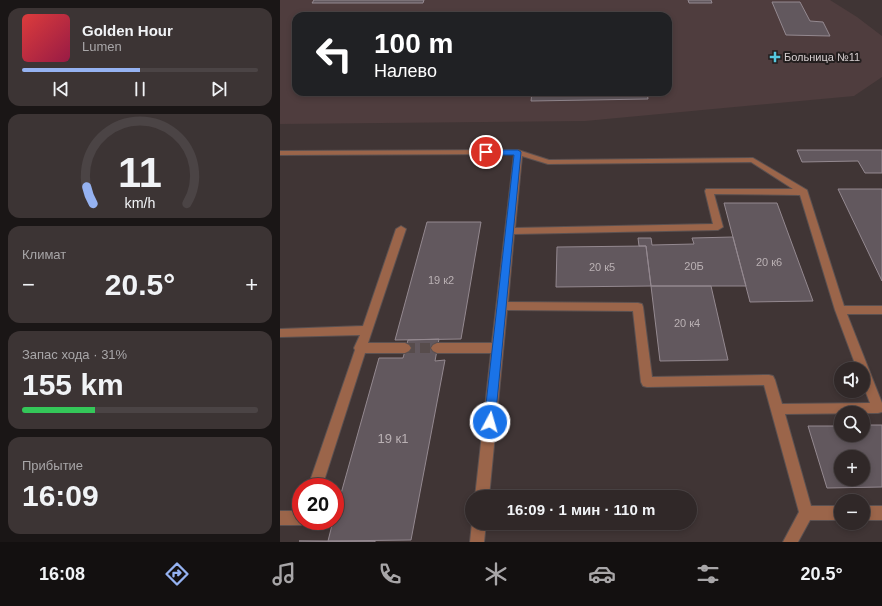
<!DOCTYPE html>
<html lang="ru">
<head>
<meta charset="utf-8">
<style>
	:root { --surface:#302828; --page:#3c3434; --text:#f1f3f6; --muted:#a8a6a8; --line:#4b4445; --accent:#95b2f1 }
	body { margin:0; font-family:Helvetica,sans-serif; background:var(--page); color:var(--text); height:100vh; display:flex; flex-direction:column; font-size:15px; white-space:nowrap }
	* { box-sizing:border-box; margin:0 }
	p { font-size:13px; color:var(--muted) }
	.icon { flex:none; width:22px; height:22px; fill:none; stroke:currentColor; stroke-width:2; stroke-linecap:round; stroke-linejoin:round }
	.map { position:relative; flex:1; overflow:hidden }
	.drawer { display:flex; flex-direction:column; gap:8px; padding:8px; background:#1a1616; width:280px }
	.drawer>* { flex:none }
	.banner { position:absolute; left:12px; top:12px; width:380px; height:84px; border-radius:12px; box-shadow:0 2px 6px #0003,0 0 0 1px var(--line); background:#202124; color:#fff; overflow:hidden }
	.controls { position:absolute; left:554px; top:362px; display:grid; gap:8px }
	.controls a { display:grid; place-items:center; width:36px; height:36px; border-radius:50%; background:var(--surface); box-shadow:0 2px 6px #0003,0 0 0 1px var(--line); font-size:20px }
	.speed { position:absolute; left:12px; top:478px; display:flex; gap:8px; font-size:20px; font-weight:700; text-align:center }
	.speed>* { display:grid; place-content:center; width:52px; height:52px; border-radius:50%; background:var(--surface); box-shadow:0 2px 6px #0003,0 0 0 1px var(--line); line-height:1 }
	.speed .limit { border:6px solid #d22; background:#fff; color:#111 }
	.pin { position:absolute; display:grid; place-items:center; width:34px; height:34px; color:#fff; margin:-17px; border:2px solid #fff; border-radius:50%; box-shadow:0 1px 4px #0007 }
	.me { position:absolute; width:44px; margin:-22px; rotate:6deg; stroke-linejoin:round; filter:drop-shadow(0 0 3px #0008) }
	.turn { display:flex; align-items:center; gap:14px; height:84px; padding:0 16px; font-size:18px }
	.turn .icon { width:52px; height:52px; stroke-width:2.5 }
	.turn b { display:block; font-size:28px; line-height:34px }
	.big { font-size:30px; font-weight:700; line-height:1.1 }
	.drawer .tile { flex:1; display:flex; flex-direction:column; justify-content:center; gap:6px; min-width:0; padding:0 14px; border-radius:12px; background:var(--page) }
	.drawer .dial { align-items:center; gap:0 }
	.dial svg { height:104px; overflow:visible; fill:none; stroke:var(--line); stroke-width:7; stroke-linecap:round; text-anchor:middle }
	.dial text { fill:var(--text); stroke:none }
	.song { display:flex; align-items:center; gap:12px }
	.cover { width:48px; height:48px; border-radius:6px; background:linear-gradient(135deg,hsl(0 70% 55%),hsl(340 70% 35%)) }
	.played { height:4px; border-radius:2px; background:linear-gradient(90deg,var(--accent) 50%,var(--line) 50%) }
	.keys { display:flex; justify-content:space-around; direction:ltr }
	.heat { display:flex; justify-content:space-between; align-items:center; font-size:22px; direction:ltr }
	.charge { height:6px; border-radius:3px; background:linear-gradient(90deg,#34c759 31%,var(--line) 0) }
	.trip { position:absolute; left:185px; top:490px; width:232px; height:40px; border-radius:20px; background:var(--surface); box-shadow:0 2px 6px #0003,0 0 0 1px var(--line); font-weight:700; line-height:40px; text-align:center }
	.dock { display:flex; height:64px; justify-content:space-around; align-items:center; background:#131010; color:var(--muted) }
	.dock .icon { width:28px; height:28px }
	.dock .current { color:var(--accent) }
	.dock b { font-size:18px; color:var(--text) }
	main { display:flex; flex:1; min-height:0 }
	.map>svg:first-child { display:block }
	.built { fill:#4f3d3e; fill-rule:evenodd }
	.building { fill:#62585e; stroke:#948990; fill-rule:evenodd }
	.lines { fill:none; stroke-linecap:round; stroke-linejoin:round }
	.minor-tunnel { stroke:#574c4c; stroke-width:10; stroke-dasharray:10 5; stroke-linecap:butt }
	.minor-casing { stroke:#5b5151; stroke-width:2 }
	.minor { fill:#9b654a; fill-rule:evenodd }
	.route { fill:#1a73e8; stroke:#114b97 }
	.poi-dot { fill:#56c9e0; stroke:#231e1e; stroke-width:1.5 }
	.labels { text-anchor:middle; stroke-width:4; stroke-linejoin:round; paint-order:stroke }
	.far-poi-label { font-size:11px; fill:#d7cfd0; stroke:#231e1e; text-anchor:start }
	.number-label { font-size:11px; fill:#bab1b4 }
	.near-number-label { font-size:13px; fill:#bab1b4 }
</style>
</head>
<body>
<main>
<section class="drawer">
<div class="tile">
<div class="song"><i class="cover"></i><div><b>Golden Hour</b><p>Lumen</p></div></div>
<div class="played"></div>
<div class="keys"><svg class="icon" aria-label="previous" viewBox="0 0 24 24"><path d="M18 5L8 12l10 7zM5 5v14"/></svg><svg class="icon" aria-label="pause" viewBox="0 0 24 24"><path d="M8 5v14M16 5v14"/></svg><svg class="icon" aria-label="next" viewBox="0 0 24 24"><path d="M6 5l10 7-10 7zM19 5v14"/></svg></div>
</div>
<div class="tile dial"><svg viewBox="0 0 100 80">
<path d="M14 69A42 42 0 1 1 86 69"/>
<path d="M14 69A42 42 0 0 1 9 56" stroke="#95b2f1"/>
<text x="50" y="56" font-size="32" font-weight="700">11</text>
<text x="50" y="72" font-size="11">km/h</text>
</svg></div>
<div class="tile"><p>Климат</p>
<div class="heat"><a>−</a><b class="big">20.5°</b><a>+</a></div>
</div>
<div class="tile"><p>Запас хода · 31%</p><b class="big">155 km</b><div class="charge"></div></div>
<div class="tile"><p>Прибытие</p><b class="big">16:09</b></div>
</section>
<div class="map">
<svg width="602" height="542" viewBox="0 0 602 542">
	<rect width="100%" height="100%" fill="#403535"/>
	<path class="built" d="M0 0H550L577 17 602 36V77L574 96 305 121 0 124ZM16 16H388V92H16Z"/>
	<path class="building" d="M34 0H144L143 3H32Z
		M408 0H431L432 3H409Z
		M492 2H520L530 21 543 22 550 36 506 35Z
		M252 92H367L368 99 251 101Z
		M517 150H602V173H585L578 161 522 162Z
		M558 189H602V281Z
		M444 203H497L533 301 470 302Z
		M147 222H201L181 339 115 340Z
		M453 237 466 286H371L366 246H359L358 238H371L372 245 414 244 412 238Z
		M366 246 371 286 276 287 277 247Z
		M371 286H431L448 360 380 361Z
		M159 339 155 361 165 360 131 540 48 541 53 521H55V515L99 358H123L128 340Z
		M583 425H602V487L547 488 528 426H561V435H583ZM561 457H583V479H561Z
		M19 541H95V542Z"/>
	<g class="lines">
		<path class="minor-tunnel" d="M125 348H157"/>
		<g class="minor-casing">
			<path id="minor" d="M238 150 269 160 473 158 527 190 564 306H602V314H567L602 403V412L598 413 505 414 531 506H561V520H530L518 542H503L519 512 484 385 367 387 363 386 361 382 353 311 227 310 209 497H195L211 353H157L153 351 151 348 153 345 157 343H212L234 154 0 155V151ZM242 156 268 164 471 162 513 189H426L425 191 433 224 235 228ZM434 194 520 195 555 310 577 369H583V385L590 403 502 404 495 380 493 376 489 375 372 377 363 307 362 304 358 303 228 302 234 234 438 230 443 227Z
				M121 226 126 229 88 343H125L129 345 131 348 129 351 125 353H85L42 487H28L75 350 74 348 80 335 0 337V329L83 326 116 229Z
				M583 506H602V520H583Z
				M0 511H21V521H27L26 523 21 525H0Z
				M192 523H206L204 542H190Z"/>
		</g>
		<use href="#minor" class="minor"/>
	</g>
	<path class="route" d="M238 150 241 152 215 422 214 426 210 428 206 426 204 422 234 155H206L202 152 206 150Z"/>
	<path class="poi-dot" d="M493 51h4v4h4v4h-4v4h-4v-4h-4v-4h4z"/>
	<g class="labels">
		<g class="far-poi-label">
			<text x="504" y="61">Больница №11</text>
		</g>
		<g class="number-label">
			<text x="489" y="266">20 к6</text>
			<text x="414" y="270">20Б</text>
			<text x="322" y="271">20 к5</text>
			<text x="161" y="284">19 к2</text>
			<text x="407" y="327">20 к4</text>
		</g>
		<g class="near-number-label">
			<text x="113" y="443">19 к1</text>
		</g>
	</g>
</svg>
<div class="controls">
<a><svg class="icon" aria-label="sound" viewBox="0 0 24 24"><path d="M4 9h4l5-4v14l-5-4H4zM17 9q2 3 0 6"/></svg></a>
<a><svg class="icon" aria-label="search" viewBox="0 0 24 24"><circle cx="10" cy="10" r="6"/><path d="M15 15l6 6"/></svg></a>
<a>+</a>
<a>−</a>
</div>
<div class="speed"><div class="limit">20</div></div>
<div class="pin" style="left:206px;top:152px;background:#d93025"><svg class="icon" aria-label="arrive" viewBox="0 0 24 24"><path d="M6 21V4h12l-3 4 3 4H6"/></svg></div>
<svg class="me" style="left:210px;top:422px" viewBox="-20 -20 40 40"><circle r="17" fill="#1a73e8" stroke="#fff" stroke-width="3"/><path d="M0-11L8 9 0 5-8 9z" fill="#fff"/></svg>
<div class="trip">16:09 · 1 мин · 110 m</div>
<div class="banner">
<div class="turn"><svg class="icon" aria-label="left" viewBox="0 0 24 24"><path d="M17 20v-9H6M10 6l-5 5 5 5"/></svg><div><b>100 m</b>Налево</div></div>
</div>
</div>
</main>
<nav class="dock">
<b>16:08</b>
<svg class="icon current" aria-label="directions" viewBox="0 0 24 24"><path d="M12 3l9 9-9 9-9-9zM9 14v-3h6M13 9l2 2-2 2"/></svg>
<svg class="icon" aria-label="music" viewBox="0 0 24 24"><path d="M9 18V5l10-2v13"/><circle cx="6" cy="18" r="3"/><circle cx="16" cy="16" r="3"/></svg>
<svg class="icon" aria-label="phone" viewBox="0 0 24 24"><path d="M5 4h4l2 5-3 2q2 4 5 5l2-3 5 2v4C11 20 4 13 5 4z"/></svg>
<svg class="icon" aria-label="climate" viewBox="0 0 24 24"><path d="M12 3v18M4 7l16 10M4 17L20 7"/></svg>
<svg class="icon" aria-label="car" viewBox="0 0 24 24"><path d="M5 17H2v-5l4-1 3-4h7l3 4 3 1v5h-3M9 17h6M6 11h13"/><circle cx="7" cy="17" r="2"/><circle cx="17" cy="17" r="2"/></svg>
<svg class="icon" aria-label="filters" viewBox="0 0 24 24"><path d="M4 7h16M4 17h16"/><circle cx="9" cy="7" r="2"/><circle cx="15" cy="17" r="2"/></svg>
<b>20.5°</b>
</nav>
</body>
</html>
